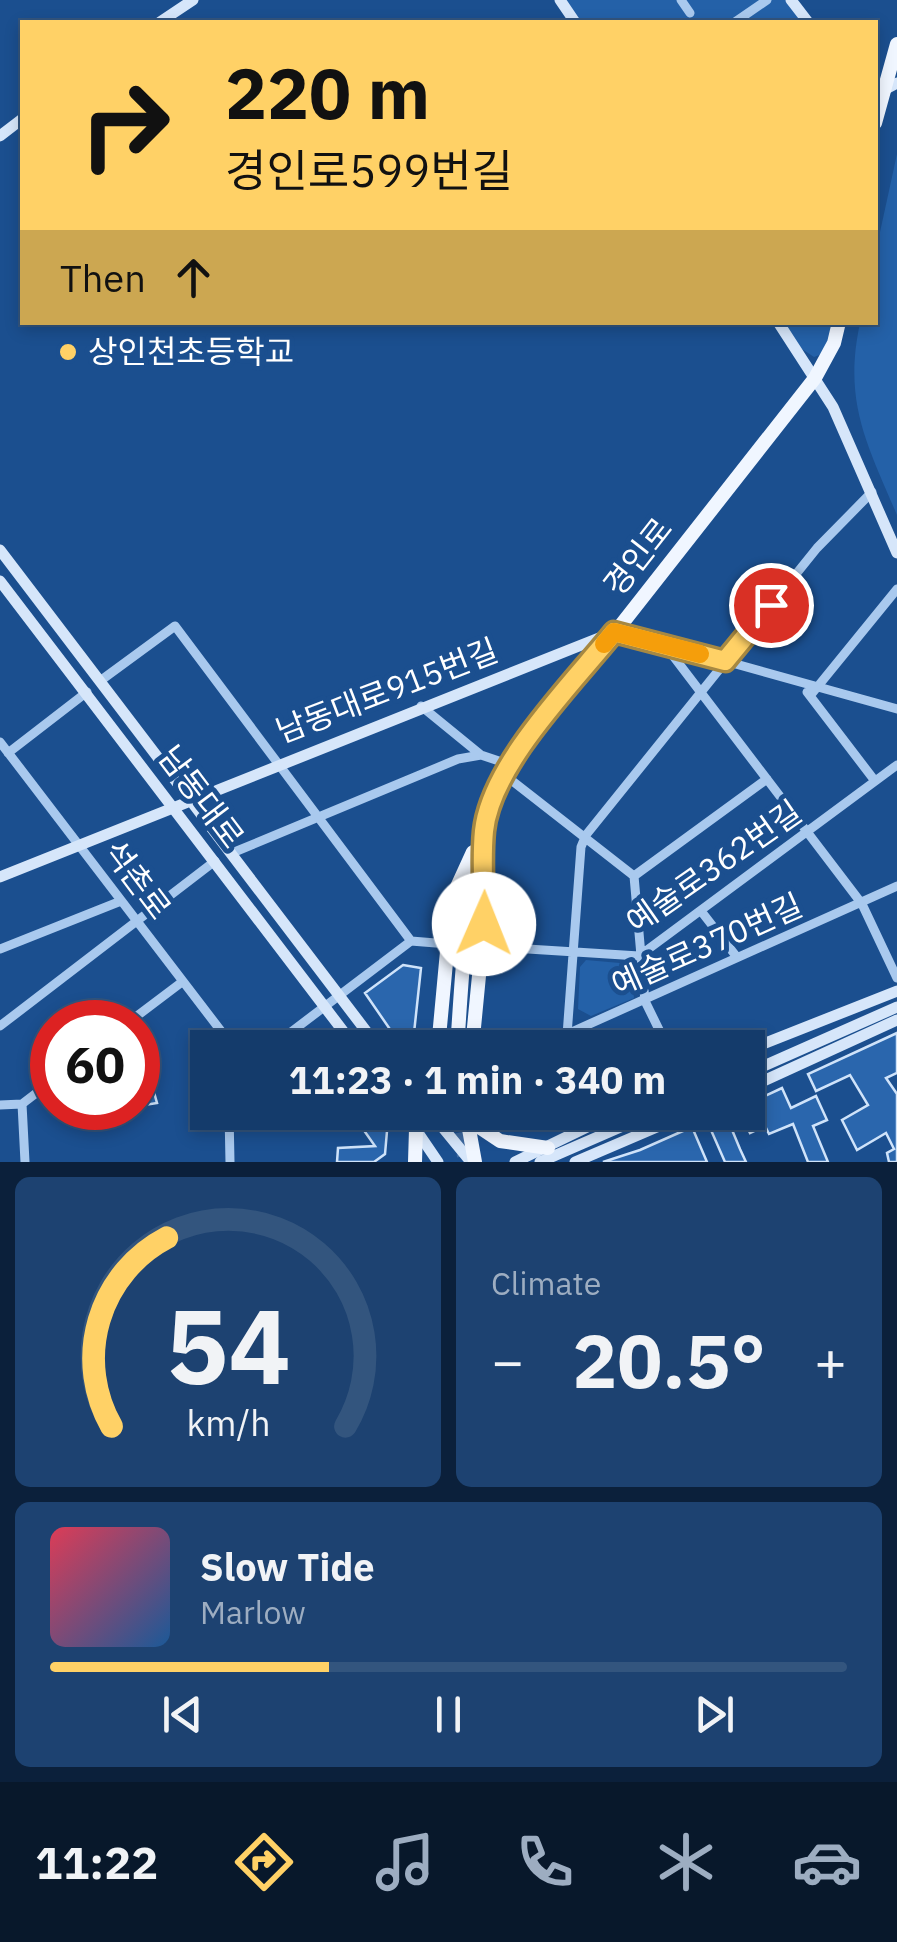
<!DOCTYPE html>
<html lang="en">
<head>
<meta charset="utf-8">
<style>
	:root { --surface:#143b6b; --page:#1d4271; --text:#f1f3f6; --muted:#9dadc1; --line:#33557e; --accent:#ffd166 }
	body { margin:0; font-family:"IBM Plex Sans","Noto Sans KR",sans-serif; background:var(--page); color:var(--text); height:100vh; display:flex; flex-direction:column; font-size:38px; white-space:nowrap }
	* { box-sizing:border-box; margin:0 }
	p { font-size:32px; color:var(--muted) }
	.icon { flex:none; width:55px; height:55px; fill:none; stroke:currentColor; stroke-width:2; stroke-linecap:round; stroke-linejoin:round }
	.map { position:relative; height:1162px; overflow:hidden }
	.sheet { display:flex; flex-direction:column; gap:15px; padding:15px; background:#0b203b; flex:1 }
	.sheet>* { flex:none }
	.guide { position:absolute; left:20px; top:20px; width:858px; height:305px; border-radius:0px; box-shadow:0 5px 15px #0003,0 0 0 2px var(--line); background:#ffd166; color:#111; overflow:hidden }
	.speed { position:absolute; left:30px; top:1000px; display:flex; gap:20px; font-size:50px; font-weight:700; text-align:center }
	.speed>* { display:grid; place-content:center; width:130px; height:130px; border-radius:50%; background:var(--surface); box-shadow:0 5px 15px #0003,0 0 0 2px var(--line); line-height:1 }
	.speed .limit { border:15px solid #d22; background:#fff; color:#111 }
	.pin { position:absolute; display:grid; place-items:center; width:85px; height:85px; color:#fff; margin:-42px; border:5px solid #fff; border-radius:50%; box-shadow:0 2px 10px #0007 }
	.me { position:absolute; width:110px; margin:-55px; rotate:1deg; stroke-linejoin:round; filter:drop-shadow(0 0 8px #0008) }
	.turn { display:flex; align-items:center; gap:35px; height:210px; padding:0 40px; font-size:45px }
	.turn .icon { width:130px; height:130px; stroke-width:2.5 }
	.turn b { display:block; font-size:70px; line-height:85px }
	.then { display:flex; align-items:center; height:95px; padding:0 40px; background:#0003; gap:20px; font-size:38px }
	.big { font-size:75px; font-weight:800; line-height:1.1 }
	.sheet .widget { flex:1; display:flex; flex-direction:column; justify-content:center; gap:15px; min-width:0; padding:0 35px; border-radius:15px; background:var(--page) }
	.sheet .dial { align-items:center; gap:0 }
	.dial svg { height:260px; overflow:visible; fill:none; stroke:var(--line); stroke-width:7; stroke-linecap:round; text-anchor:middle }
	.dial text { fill:var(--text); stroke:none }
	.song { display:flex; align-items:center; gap:30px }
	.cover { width:120px; height:120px; border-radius:15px; background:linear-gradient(135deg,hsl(350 70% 55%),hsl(210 70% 35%)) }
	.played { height:10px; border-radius:5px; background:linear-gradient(90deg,var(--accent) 35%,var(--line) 35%) }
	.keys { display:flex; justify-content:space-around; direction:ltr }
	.heat { display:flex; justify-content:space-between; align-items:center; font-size:55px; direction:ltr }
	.sheet .tiles { flex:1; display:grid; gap:15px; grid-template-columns:1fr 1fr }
	.widget:last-child { grid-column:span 2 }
	.trip { position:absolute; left:190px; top:1030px; width:575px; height:100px; border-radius:0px; background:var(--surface); box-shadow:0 5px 15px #0003,0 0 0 2px var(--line); font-weight:800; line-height:100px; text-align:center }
	.tabs { display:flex; height:160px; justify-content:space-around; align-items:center; background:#08182b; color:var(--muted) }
	.tabs .icon { width:70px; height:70px }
	.tabs .on { color:var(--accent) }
	.tabs b { font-size:45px; color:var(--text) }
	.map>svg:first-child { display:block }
	.green { fill:#2461a8 }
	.building { fill:#2a66ad; stroke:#cfe3fa; stroke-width:2.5 }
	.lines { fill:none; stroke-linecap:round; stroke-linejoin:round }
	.primary-tunnel { stroke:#3d69a0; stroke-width:14; stroke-dasharray:14 7; stroke-linecap:butt }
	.street { stroke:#a9c9ee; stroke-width:9 }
	.secondary { stroke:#d6e6fa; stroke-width:11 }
	.primary { stroke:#f0f6ff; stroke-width:14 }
	.route-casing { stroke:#a68842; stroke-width:25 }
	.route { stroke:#ffd166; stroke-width:18 }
	.slow { stroke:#f59e0b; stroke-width:18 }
	.poi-dot { fill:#ffd166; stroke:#1b4f8f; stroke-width:4 }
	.labels { text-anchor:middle; stroke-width:10; stroke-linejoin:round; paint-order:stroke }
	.poi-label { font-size:32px; fill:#fff; stroke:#1b4f8f; text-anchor:start }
	.street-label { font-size:32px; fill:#fff; stroke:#1b4f8f }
</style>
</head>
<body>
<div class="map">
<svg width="897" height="1162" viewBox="0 0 897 1162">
	<rect width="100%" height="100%" fill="#1b4f8f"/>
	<path class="green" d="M560 0H788L803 22H575Z
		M897 154V515C867 444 843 402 860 323L875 322V255Z
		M778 323H838L822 354 814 357 790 341Z
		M586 960 631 964 634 998 591 1016 578 1009 580 967Z"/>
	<path class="building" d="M403 965 421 968 414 1033 396 1038 365 993Z
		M897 1033V1073L886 1078 897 1094V1162H889L887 1153 894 1149 886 1133 857 1150 842 1120 868 1105 850 1075 816 1091 808 1074Z
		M148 1071 157 1103 138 1106V1073Z
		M782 1088 791 1108 816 1096 827 1120 813 1126 828 1162H808L793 1124 769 1134 765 1126 750 1133 740 1112H748V1104Z
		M366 1112H374L387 1131 385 1154 374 1162H337L338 1148 375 1146 356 1119Z
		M725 1113 740 1149 746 1162H725L707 1121Z
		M692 1127 707 1162H603L640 1150Z"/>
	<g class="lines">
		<path class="primary-tunnel" d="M455 1112 464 1156"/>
		<path class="street" d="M681 0 690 13
			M735 22 767 0
			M614 632 664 644 862 904 897 978
			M664 644 897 709
			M100 681 175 626 411 941 448 944
			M807 692 875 781
			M810 696 897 589
			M421 706 481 755 511 765
			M0 742 234 1048
			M8 753 87 692
			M506 776 634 876 645 1001 668 1048
			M232 853 458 759 481 755
			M634 876 767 779
			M701 911 736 956
			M482 946 639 956 897 765
			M0 949 121 901
			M129 1022 182 982
			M0 1026 215 861
			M567 1035 581 847 586 835 817 548 872 492
			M270 1048 411 941
			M536 1048 897 886
			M22 1104 25 1162
			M22 1104 52 1081
			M0 1105 22 1104
			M229 1112 230 1162"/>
		<path class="secondary" d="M560 0 575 22
			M791 0 808 22
			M160 22 193 0
			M875 86 884 90 897 83
			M0 136 22 119
			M778 322 833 407 897 553
			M0 550 379 1048
			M0 581 356 1048
			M0 877 614 632
			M748 1050 897 991
			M748 1073 897 1007
			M748 1088 897 1020
			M404 1112 438 1162
			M430 1112 471 1162
			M515 1162 618 1112
			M540 1162 655 1112
			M575 1162 692 1112"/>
		<path class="primary" d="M875 123 897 44
			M438 1048 452 898 473 852
			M457 1048C464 951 466 853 511 765L815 378 834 343 839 322
			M472 1048 484 924V855
			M467 1118 475 1162
			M467 1119 500 1141 548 1148
			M415 1162 416 1129"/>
	</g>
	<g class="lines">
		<g class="route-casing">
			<path id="route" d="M484 924C484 893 481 861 484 831 491 764 573 683 614 632L725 661 771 605"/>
		</g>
		<use href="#route" class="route"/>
		<path class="slow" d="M604 644 614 632 700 654"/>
	</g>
	<circle class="poi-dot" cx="68" cy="352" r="10"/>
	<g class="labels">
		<g class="poi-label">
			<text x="88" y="363">상인천초등학교</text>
		</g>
		<g class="street-label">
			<text transform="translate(638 557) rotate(-52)" y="11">경인로</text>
			<text transform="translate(387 691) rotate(-21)" y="11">남동대로915번길</text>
			<text transform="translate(201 797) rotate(53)" y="11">남동대로</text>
			<text transform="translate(714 867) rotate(-35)" y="11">예술로362번길</text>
			<text transform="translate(137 880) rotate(53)" y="11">석촌로</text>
			<text transform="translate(707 945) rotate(-24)" y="11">예술로370번길</text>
		</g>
	</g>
</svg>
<div class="speed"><div class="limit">60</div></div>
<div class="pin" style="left:771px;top:605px;background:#d93025"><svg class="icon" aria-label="arrive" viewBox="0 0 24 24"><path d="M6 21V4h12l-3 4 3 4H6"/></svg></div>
<svg class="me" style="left:484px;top:924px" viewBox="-20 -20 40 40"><circle r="19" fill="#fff"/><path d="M0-13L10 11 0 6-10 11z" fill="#ffd166"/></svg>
<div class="trip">11:23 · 1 min · 340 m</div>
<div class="guide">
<div class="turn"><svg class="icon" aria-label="right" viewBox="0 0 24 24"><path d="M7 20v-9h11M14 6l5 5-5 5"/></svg><div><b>220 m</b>경인로599번길</div></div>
<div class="then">Then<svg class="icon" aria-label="ahead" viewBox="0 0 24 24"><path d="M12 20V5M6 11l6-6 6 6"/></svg></div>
</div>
</div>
<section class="sheet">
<div class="tiles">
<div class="widget dial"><svg viewBox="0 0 100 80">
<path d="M14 69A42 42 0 1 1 86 69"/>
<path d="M14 69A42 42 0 0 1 31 11" stroke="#ffd166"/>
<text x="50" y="56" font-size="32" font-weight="700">54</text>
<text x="50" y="72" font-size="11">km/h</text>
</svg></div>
<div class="widget"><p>Climate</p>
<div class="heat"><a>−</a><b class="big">20.5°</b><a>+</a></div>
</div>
<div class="widget">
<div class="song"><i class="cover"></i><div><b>Slow Tide</b><p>Marlow</p></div></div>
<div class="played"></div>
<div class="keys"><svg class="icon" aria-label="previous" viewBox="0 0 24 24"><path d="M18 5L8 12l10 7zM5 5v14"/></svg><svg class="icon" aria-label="pause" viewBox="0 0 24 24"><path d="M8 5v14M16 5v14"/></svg><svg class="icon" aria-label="next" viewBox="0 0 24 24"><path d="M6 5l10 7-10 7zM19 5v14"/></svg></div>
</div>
</div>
</section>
<nav class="tabs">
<b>11:22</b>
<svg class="icon on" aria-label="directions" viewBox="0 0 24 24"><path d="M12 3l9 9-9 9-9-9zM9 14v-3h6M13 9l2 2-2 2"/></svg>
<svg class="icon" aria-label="music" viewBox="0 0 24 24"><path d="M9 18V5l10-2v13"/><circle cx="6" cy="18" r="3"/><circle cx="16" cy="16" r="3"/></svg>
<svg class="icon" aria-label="phone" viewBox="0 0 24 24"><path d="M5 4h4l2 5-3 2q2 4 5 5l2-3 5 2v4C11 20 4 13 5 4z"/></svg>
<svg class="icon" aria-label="climate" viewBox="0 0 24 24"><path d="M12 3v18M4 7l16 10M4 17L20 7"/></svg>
<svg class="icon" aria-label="car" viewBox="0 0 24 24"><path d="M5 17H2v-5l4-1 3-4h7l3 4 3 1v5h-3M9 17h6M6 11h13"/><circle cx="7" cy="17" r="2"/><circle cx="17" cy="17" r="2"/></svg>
</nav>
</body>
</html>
